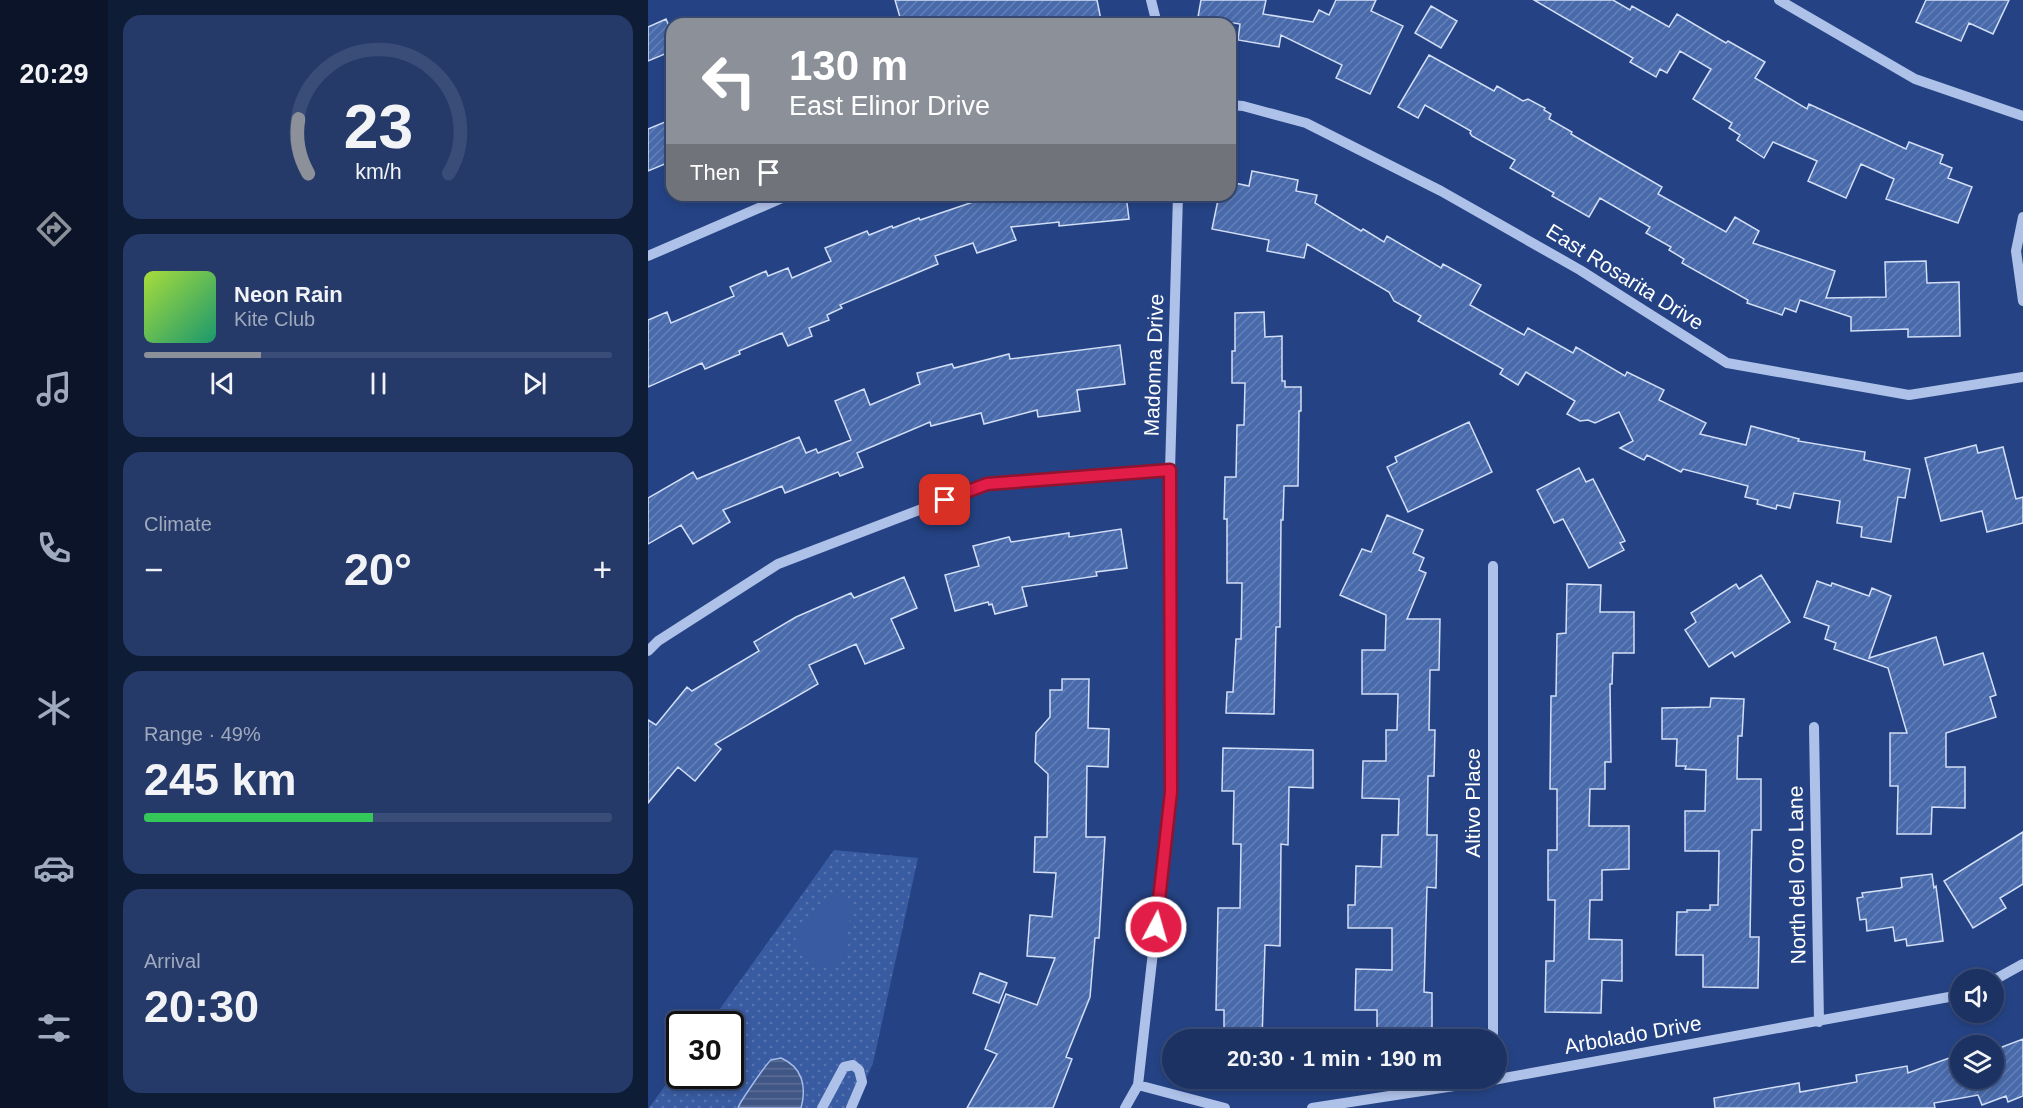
<!DOCTYPE html>
<html lang="en">
<head>
<meta charset="utf-8">
<style>
	:root { --surface:#1c3263; --page:#253a69; --text:#f1f3f6; --muted:#a0aabe; --line:#3a4d78; --accent:#8c9099 }
	body { margin:0; font-family:Arial,sans-serif; background:var(--page); color:var(--text); height:100vh; display:flex; flex-direction:column; font-size:22px; white-space:nowrap }
	* { box-sizing:border-box; margin:0 }
	p { font-size:20px; color:var(--muted) }
	.icon { flex:none; width:33px; height:33px; fill:none; stroke:currentColor; stroke-width:2; stroke-linecap:round; stroke-linejoin:round }
	.map { position:relative; flex:1; overflow:hidden }
	.details { display:flex; flex-direction:column; gap:15px; padding:15px; background:#0f1c36; width:540px }
	.details>* { flex:none }
	.top-card { position:absolute; left:18px; top:18px; width:570px; height:183px; border-radius:18px; box-shadow:0 3px 9px #0003,0 0 0 2px var(--line); background:#8c9099; color:#fff; overflow:hidden }
	.controls { position:absolute; left:1302px; top:969px; display:grid; gap:12px }
	.controls a { display:grid; place-items:center; width:54px; height:54px; border-radius:50%; background:var(--surface); box-shadow:0 3px 9px #0003,0 0 0 2px var(--line); font-size:30px }
	.speed { position:absolute; left:18px; top:1011px; display:flex; gap:12px; font-size:30px; font-weight:700; text-align:center }
	.speed>* { display:grid; place-content:center; width:78px; height:78px; border-radius:50%; background:var(--surface); box-shadow:0 3px 9px #0003,0 0 0 2px var(--line); line-height:1 }
	.speed .limit { border:3px solid #111; border-radius:9px; background:#fff; color:#111 }
	.pin { position:absolute; display:grid; place-items:center; width:51px; height:51px; color:#fff; margin:-26px; border-radius:12px; box-shadow:0 3px 9px #0006 }
	.me { position:absolute; width:66px; margin:-33px; rotate:6deg; stroke-linejoin:round; filter:drop-shadow(0 0 4px #0008) }
	.turn { display:flex; align-items:center; gap:21px; height:126px; padding:0 24px; font-size:27px }
	.turn .icon { width:78px; height:78px; stroke-width:2.5 }
	.turn b { display:block; font-size:42px; line-height:51px }
	.then { display:flex; align-items:center; height:57px; padding:0 24px; background:#0003; gap:12px; font-size:22px }
	.big { font-size:45px; font-weight:800; line-height:1.1 }
	.details .tile { flex:1; display:flex; flex-direction:column; justify-content:center; gap:9px; min-width:0; padding:0 21px; border-radius:18px; background:var(--page) }
	.details .dial { align-items:center; gap:0 }
	.dial svg { height:156px; overflow:visible; fill:none; stroke:var(--line); stroke-width:7; stroke-linecap:round; text-anchor:middle }
	.dial text { fill:var(--text); stroke:none }
	.song { display:flex; align-items:center; gap:18px }
	.cover { width:72px; height:72px; border-radius:9px; background:linear-gradient(135deg,hsl(80 70% 55%),hsl(160 70% 35%)) }
	.played { height:6px; border-radius:3px; background:linear-gradient(90deg,var(--accent) 25%,var(--line) 25%) }
	.keys { display:flex; justify-content:space-around; direction:ltr }
	.heat { display:flex; justify-content:space-between; align-items:center; font-size:33px; direction:ltr }
	.charge { height:9px; border-radius:4px; background:linear-gradient(90deg,#34c759 49%,var(--line) 0) }
	.trip { position:absolute; left:514px; top:1029px; width:345px; height:60px; border-radius:30px; background:var(--surface); box-shadow:0 3px 9px #0003,0 0 0 2px var(--line); font-weight:800; line-height:60px; text-align:center }
	main { display:flex; flex:1; min-height:0 }
	.tabs { display:flex; flex-direction:column; width:108px; justify-content:space-around; align-items:center; background:#0b1428; color:var(--muted) }
	.tabs .icon { width:42px; height:42px }
	.tabs .on { color:var(--accent) }
	.tabs b { font-size:27px; color:var(--text) }
	.map>svg:first-child { display:block }
	.grass { fill:url(#grass-dots) }
	.pitch { fill:#395ba1 }
	.water { fill:url(#water-rules); stroke:#a2bbe9; stroke-width:1.5 }
	.building { fill:url(#building-hatch); stroke:#d2def6; stroke-width:1.5 }
	.lines { fill:none; stroke-linecap:round; stroke-linejoin:round }
	.minor { stroke:#aec1e8; stroke-width:10 }
	.route-casing { stroke:#92132f; stroke-width:15 }
	.route { stroke:#e11d48; stroke-width:10 }
	.labels { text-anchor:middle; stroke-width:6; stroke-linejoin:round; paint-order:stroke }
	.street-label { font-size:21px; fill:#fff; stroke:#254384 }
</style>
</head>
<body>
<main>
<nav class="tabs">
<b>20:29</b>
<svg class="icon on" aria-label="directions" viewBox="0 0 24 24"><path d="M12 3l9 9-9 9-9-9zM9 14v-3h6M13 9l2 2-2 2"/></svg>
<svg class="icon" aria-label="music" viewBox="0 0 24 24"><path d="M9 18V5l10-2v13"/><circle cx="6" cy="18" r="3"/><circle cx="16" cy="16" r="3"/></svg>
<svg class="icon" aria-label="phone" viewBox="0 0 24 24"><path d="M5 4h4l2 5-3 2q2 4 5 5l2-3 5 2v4C11 20 4 13 5 4z"/></svg>
<svg class="icon" aria-label="climate" viewBox="0 0 24 24"><path d="M12 3v18M4 7l16 10M4 17L20 7"/></svg>
<svg class="icon" aria-label="car" viewBox="0 0 24 24"><path d="M5 17H2v-5l4-1 3-4h7l3 4 3 1v5h-3M9 17h6M6 11h13"/><circle cx="7" cy="17" r="2"/><circle cx="17" cy="17" r="2"/></svg>
<svg class="icon" aria-label="filters" viewBox="0 0 24 24"><path d="M4 7h16M4 17h16"/><circle cx="9" cy="7" r="2"/><circle cx="15" cy="17" r="2"/></svg>
</nav>
<section class="details">
<div class="tile dial"><svg viewBox="0 0 100 80">
<path d="M14 69A42 42 0 1 1 86 69"/>
<path d="M14 69A42 42 0 0 1 9 41" stroke="#8c9099"/>
<text x="50" y="56" font-size="32" font-weight="700">23</text>
<text x="50" y="72" font-size="11">km/h</text>
</svg></div>
<div class="tile">
<div class="song"><i class="cover"></i><div><b>Neon Rain</b><p>Kite Club</p></div></div>
<div class="played"></div>
<div class="keys"><svg class="icon" aria-label="previous" viewBox="0 0 24 24"><path d="M18 5L8 12l10 7zM5 5v14"/></svg><svg class="icon" aria-label="pause" viewBox="0 0 24 24"><path d="M8 5v14M16 5v14"/></svg><svg class="icon" aria-label="next" viewBox="0 0 24 24"><path d="M6 5l10 7-10 7zM19 5v14"/></svg></div>
</div>
<div class="tile"><p>Climate</p>
<div class="heat"><a>−</a><b class="big">20°</b><a>+</a></div>
</div>
<div class="tile"><p>Range · 49%</p><b class="big">245 km</b><div class="charge"></div></div>
<div class="tile"><p>Arrival</p><b class="big">20:30</b></div>
</section>
<div class="map">
<svg width="1375" height="1108" viewBox="0 0 1375 1108">
	<defs>
		<pattern id="grass-dots" width="8" height="8" patternUnits="userSpaceOnUse" patternTransform="scale(1.5)"><rect width="8" height="8" fill="#395ba1"/><path d="M2 2h.1M6 6h.1" fill="none" stroke="#5774af" stroke-width="1.8" stroke-linecap="round"/></pattern>
		<pattern id="water-rules" width="6" height="5" patternUnits="userSpaceOnUse" patternTransform="scale(1.5)"><rect width="6" height="5" fill="#405685"/><path d="M0 2.5h6" fill="none" stroke="#5d6f97"/></pattern>
		<pattern id="building-hatch" width="6" height="6" patternUnits="userSpaceOnUse" patternTransform="scale(1.5)"><rect width="6" height="6" fill="#496aaa"/><path d="M-1 1l2-2M0 6l6-6M5 7l2-2" fill="none" stroke="#6480b7"/></pattern>
	</defs>
	<rect width="100%" height="100%" fill="#254384"/>
	<path class="grass" d="M186 850 270 858 225 1063 205 1108H1L31 1066 32 1076H82V1024H61Z"/>
	<path class="pitch" d="M186 895C210 895 202 917 200 931 199 936 200 943 199 949 195 964 180 972 167 963 158 957 151 948 147 938 149 926 157 922 165 915 175 905 169 900 186 895Z"/>
	<path class="water" d="M133 1058C154 1067 159 1086 153 1108H90C91 1103 119 1063 123 1060 126 1059 129 1059 133 1058Z"/>
	<path class="building" d="M247 0H449L453 20 434 24H254Z
		M553 0H618L615 14 665 22 671 10 681 15 688 0H728L723 11 755 26 722 94 688 78 694 65 633 35 631 47 590 40 592 24 550 17Z
		M886 0H965L982 10 984 6 1021 27 1029 14 1078 43 1080 41 1117 62 1107 78 1159 109 1161 104 1258 149 1261 142 1295 155 1292 163 1304 168 1300 178 1324 187 1310 223 1238 199 1246 179 1213 164 1198 198 1160 181 1169 161 1125 142 1116 158 1089 140 1092 135 1081 128 1084 123 1045 99 1063 69 1032 51 1019 73 1012 69 1008 77 982 62 985 58Z
		M1278 0H1361L1345 34 1321 23 1313 41 1268 22Z
		M783 6 809 21 793 48 767 33Z
		M18 19 24 33V51L0 61V27Z
		M781 55 846 91 849 86 875 101 880 99 897 108 896 110 903 114 901 119 924 132 923 134 928 137 1014 187 1010 194 1078 232 1087 217 1111 231 1105 243 1187 271 1178 298 1238 297 1237 262 1278 261 1279 283 1311 282 1312 336 1260 337V329L1203 331V317L1152 300 1148 312 1137 308 1134 315 1099 303 1100 300 1034 263 1036 259 1021 250 1023 247 998 233 1002 227 952 198 941 217 904 196 906 193 862 168 867 160 824 136 822 133 823 131 777 105 770 118 750 107Z
		M24 119V161L0 171V129Z
		M604 171 650 180 648 191 669 195 667 203 713 231 715 229 736 242 739 236 793 268 795 264 833 285 822 305 876 335 880 328 925 353 928 347 977 376 979 372 1016 390 1011 400 1058 423 1052 434 1098 445 1103 426 1151 439 1150 441 1217 452 1216 460 1262 469 1257 498 1250 497 1243 542 1213 537 1214 527 1189 523 1192 501 1146 493 1142 508 1129 505 1128 509 1109 504 1110 500 1097 497 1100 486 1035 469 1033 472 999 455 996 460 972 448 985 441 971 412 947 423 940 420 932 421 919 414 927 401 878 372 870 385 852 374 855 369 770 321 773 316 746 301 741 292 659 244 656 258 619 251 621 240 564 229 571 195H582V182L601 186Z
		M329 195H478L481 219 411 226V222L363 227 368 240 329 253 325 243 287 256 290 264 192 305 194 308 179 315 181 320 161 328 164 336 140 346 134 333 91 351 92 354 57 369 54 363 0 387V320L19 312 23 323 86 296 82 287 118 271 120 276 140 268 144 278 183 261 177 248 219 231 221 235 244 226 245 228 271 218 272 220 331 200Z
		M616 312 617 337 634 336V381H637V387H653V411H651L650 486H636L635 520H633L632 627H628L626 714 578 713 579 692H585L588 639H593L594 583H579V519H576L577 477H588L589 425H596L597 383H584V351H587V313Z
		M472 345 477 384 429 390 432 411 390 417 389 410 336 424 333 413 283 426 282 422 209 453 215 467 192 476 190 472 137 493 134 486 75 510 82 522 45 544 33 525 0 544V498L45 472 49 479 151 437 158 453 168 449 170 453 203 440 187 401 216 389 222 405 272 384 269 373 304 364 306 368 361 354 362 359Z
		M821 422 844 472 760 512 739 467 749 462 747 457Z
		M1328 445 1330 453 1355 447 1368 499 1375 497V523L1339 532 1334 511 1293 521 1277 458Z
		M931 468 938 482 945 479 977 541 972 543 976 550 941 568 915 519 906 523 889 490Z
		M739 515 775 530 765 553 776 558 771 570 778 573 759 619H792L791 670H782L781 730H787L786 776H780L779 835H789L788 888 779 887 776 992 784 993V1040H729V1010H707L708 969 744 970V928H700V905H707L708 866 733 867 734 835H750L751 799 714 798 715 761H738V730H749L750 694H714V650H737L738 615 692 595 714 549 723 552Z
		M473 529 479 568 448 572 449 576 374 587 379 606 347 614 344 604 341 605 340 602 307 611 297 575 331 566 325 546 361 537 363 542 421 533V537Z
		M1113 575 1142 622 1087 657 1084 652 1061 667 1037 630 1048 622 1043 613 1088 584 1091 589Z
		M256 577 269 608 243 619 256 648 217 664 208 644 161 665 170 684 67 744 73 749 47 781 30 767 0 803V720L8 725 39 687 44 691 111 651 106 642 148 617 203 593 206 598Z
		M1169 581 1183 586 1184 583 1221 596 1224 588 1243 596 1221 658 1288 637 1296 665 1335 653 1348 695 1342 697 1348 717 1298 733V767H1317V808L1284 807 1283 834H1249L1250 786H1242V733H1259L1240 668 1186 649 1188 643 1177 639 1181 626 1156 617Z
		M919 584 953 585 952 612H986V653H965L964 684H962L963 762H957V789H942L941 826H981V869L954 870V900H942L941 939 974 940V981L954 980 953 1013 897 1012 898 961H906L907 900H900V850H909V789H902L903 696H908L909 634 918 633Z
		M414 679H441L440 728 461 729 460 767 439 766 438 837H457L451 938H447L442 997 418 1057 424 1059 405 1108H319L349 1054 337 1049 358 994 389 1005 407 958 379 956 382 915 404 917 408 873 386 872 387 837H399L400 774 387 762 388 733 402 717V690H414Z
		M1063 698 1096 699 1094 736H1090L1089 779H1113V830H1104L1103 879 1102 937H1111L1110 988 1055 987V955H1028L1029 912H1039V910H1062V905H1070L1071 851H1037V811H1057L1058 770 1037 769 1038 766H1028L1029 739H1014V708L1062 707Z
		M575 748 665 750V788L641 787 640 845 633 844 632 946 617 945 614 1040H576V1010H568L570 908H592L593 844H585L586 791H574Z
		M1375 832V884L1352 898 1358 908 1325 928 1296 881Z
		M1284 874 1286 888 1288 886 1295 941 1259 946 1258 939 1247 941 1245 927 1219 931 1218 919 1212 920 1209 898 1215 897 1214 893 1252 888 1254 887 1253 878Z
		M332 973 359 983 351 1003 325 993Z
		M1375 1039V1096L1360 1102 1358 1096 1334 1105 1330 1095 1286 1103 1287 1108H1067L1066 1098 1151 1083 1152 1092 1209 1082 1208 1075 1259 1066 1260 1073 1312 1054V1078H1346V1050Z"/>
	<g class="lines">
		<path class="minor" d="M503 0 509 24
			M1131 0 1267 79 1375 116
			M582 105 595 106 658 123 793 191 932 270 1079 363 1261 395 1375 377
			M1375 217 1368 251 1375 301
			M0 256 141 195
			M0 651 10 641 130 564 339 484 522 470
			M1166 727 1171 1022
			M1346 980 1375 964
			M845 1040V566
			M490 1085 577 1108
			M174 1108 196 1067 205 1065 211 1070 214 1082 203 1108
			M477 1108 490 1085 523 792 522 470 530 195
			M664 1108 845 1080 1312 995"/>
	</g>
	<g class="lines">
		<g class="route-casing">
			<path id="route" d="M297 500 339 484 522 470 523 792 508 927"/>
		</g>
		<use href="#route" class="route"/>
	</g>
	<g class="labels">
		<g class="street-label">
			<text transform="translate(977 277) rotate(32)" y="7">East Rosarita Drive</text>
			<text transform="translate(506 365) rotate(-88)" y="7">Madonna Drive</text>
			<text transform="translate(825 803) rotate(-90)" y="7">Altivo Place</text>
			<text transform="translate(1149 875) rotate(-91)" y="7">North del Oro Lane</text>
			<text transform="translate(985 1035) rotate(-10)" y="7">Arbolado Drive</text>
		</g>
	</g>
</svg>
<div class="controls">
<a><svg class="icon" aria-label="sound" viewBox="0 0 24 24"><path d="M4 9h4l5-4v14l-5-4H4zM17 9q2 3 0 6"/></svg></a>
<a><svg class="icon" aria-label="layers" viewBox="0 0 24 24"><path d="M12 4l9 5-9 5-9-5zM3 14l9 5 9-5"/></svg></a>
</div>
<div class="speed"><div class="limit">30</div></div>
<div class="pin" style="left:297px;top:500px;background:#d93025"><svg class="icon" aria-label="arrive" viewBox="0 0 24 24"><path d="M6 21V4h12l-3 4 3 4H6"/></svg></div>
<svg class="me" style="left:508px;top:927px" viewBox="-20 -20 40 40"><circle r="17" fill="#e11d48" stroke="#fff" stroke-width="3"/><path d="M0-11L8 9 0 5-8 9z" fill="#fff"/></svg>
<div class="trip">20:30 · 1 min · 190 m</div>
<div class="top-card">
<div class="turn"><svg class="icon" aria-label="left" viewBox="0 0 24 24"><path d="M17 20v-9H6M10 6l-5 5 5 5"/></svg><div><b>130 m</b>East Elinor Drive</div></div>
<div class="then">Then<svg class="icon" aria-label="arrive" viewBox="0 0 24 24"><path d="M6 21V4h12l-3 4 3 4H6"/></svg></div>
</div>
</div>
</main>
</body>
</html>
